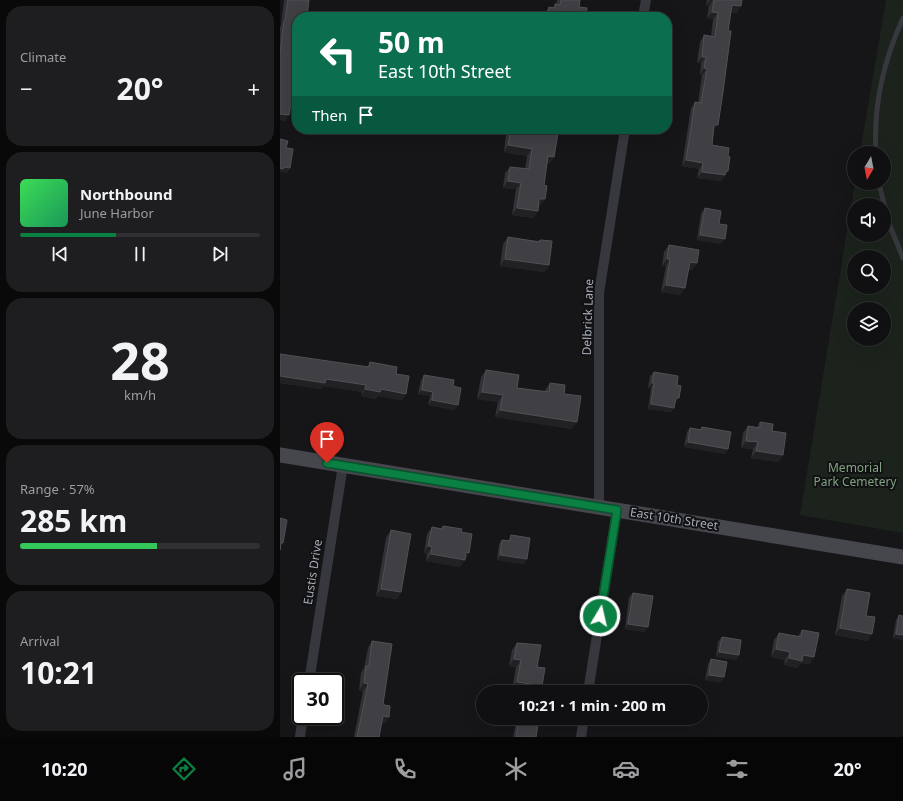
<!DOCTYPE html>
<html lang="en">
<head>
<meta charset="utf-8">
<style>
	:root { --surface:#101012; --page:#1e1e20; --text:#f1f3f6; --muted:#9c9d9f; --line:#303032; --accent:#0b8043 }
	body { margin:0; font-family:"Noto Sans",sans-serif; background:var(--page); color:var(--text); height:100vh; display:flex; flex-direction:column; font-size:15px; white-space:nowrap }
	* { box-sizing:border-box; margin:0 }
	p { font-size:13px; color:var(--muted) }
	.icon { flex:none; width:22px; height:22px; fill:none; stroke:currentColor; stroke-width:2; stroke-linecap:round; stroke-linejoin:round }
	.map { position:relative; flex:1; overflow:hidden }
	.details { display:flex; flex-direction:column; gap:6px; padding:6px; background:#09090a; width:280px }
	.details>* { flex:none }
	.hud { position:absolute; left:12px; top:12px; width:380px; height:122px; border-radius:16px; box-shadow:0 4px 16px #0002,0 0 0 1px var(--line); background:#0b6e4f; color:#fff; overflow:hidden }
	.needle { width:26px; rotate:190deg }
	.fabs { position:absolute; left:567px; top:146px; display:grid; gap:8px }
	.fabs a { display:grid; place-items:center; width:44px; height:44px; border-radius:50%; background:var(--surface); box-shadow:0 4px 16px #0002,0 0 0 1px var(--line); font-size:20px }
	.speed { position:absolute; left:12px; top:673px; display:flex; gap:8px; font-size:20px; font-weight:700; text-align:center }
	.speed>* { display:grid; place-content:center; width:52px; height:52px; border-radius:50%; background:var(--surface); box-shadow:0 4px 16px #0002,0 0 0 1px var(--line); line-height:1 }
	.speed .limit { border:2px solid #111; border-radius:6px; background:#fff; color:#111 }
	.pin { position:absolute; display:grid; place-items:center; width:34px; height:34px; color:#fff; margin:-41px -17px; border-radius:50% 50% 50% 0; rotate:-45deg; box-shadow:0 0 4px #0007 }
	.pin .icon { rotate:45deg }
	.me { position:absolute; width:44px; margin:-22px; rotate:9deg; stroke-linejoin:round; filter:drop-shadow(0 0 3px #0008) }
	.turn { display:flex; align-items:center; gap:14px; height:84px; padding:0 20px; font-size:18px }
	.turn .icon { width:52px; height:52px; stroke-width:2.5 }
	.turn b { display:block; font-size:28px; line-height:34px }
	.then { display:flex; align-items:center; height:38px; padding:0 20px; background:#0003; gap:8px; font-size:15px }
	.big { font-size:30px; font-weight:700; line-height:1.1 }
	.details .tile { flex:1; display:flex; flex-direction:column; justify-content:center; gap:6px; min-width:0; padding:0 14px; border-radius:16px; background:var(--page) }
	.details .dial { align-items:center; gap:0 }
	.dial b { font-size:52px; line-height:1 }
	.song { display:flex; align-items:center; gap:12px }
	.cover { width:48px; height:48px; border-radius:6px; background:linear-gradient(135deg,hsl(130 70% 55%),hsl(150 70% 35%)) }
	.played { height:4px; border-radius:2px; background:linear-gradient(90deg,var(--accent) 40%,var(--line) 40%) }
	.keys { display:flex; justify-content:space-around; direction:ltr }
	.heat { display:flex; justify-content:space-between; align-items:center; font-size:22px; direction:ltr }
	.charge { height:6px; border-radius:3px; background:linear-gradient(90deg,#34c759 57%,var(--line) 0) }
	.trip { position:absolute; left:196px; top:685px; width:232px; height:40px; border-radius:20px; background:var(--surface); box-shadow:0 4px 16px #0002,0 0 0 1px var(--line); font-weight:700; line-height:40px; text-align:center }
	.tabs { display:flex; height:64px; justify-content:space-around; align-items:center; background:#060607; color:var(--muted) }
	.tabs .icon { width:28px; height:28px }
	.tabs .on { color:var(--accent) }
	.tabs b { font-size:18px; color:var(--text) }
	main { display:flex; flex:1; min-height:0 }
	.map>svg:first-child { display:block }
	.green { fill:#1c231d; fill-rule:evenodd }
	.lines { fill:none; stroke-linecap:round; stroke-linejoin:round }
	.service { stroke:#37383d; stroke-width:5 }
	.minor { stroke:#37383d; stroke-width:10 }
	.secondary { stroke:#45474d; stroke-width:15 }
	.wall { fill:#323236 }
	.shaded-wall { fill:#212124 }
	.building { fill:#3f3f44; stroke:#4f5156 }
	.route-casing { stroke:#07532c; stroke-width:10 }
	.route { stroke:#0b8043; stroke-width:7 }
	.labels { text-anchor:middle; stroke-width:4; stroke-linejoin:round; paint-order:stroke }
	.street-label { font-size:12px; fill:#a8adb8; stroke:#111113 }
	.park-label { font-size:12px; fill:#7fa381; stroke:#111113 }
</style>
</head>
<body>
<main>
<section class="details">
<div class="tile"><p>Climate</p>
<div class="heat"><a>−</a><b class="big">20°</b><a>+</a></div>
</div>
<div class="tile">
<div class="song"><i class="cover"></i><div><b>Northbound</b><p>June Harbor</p></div></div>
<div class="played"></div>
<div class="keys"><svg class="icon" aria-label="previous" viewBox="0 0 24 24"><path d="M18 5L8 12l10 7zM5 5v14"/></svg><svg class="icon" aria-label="pause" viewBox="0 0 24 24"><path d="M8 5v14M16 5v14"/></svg><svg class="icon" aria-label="next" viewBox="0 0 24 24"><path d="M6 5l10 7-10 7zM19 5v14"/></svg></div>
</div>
<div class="tile dial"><b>28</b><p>km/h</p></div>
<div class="tile"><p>Range · 57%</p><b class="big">285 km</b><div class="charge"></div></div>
<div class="tile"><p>Arrival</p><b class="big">10:21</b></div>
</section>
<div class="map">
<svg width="623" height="737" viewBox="0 0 623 737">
	<rect width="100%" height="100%" fill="#161618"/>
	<path class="green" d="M606 0H623V533L520 515 575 183H604V153H580ZM574 205H604V235H574ZM574 257H604V287H574ZM574 309H604V339H574Z"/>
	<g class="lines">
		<path class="service" d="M596 153C593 107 604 60 623 18
			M599 183 608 221 623 258"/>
		<path class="minor" d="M363 17 366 0
			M319 507V293L345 129
			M29 682 63 465
			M308 692 337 510
			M20 737 23 716
			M301 737 304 718"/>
		<path class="secondary" d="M0 455 623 557"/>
	</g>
	<path class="wall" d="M4 0H29L17 17 12 89 17 108 13 114 9 113 5 121 0 120V27L1 25Z
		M277 0H300L299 7 306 17H263L264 14 269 7 273 8 275 4 276 5Z
		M427 0H462L457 13 451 12 432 145 448 156V171L441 181 417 178 419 169 402 166 411 108 415 102 418 103 422 75H420L421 63H417L420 42 424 35 431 36 433 19 427 18 429 6 426 5Z
		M230 129H276L274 157 269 164 267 163 260 206H258V211L253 218 232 215 236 189 223 188 225 173 230 167 245 169 247 156 224 152 226 134Z
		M425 208 439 224 441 244 417 240 421 213Z
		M228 237 258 241 260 240 269 265 264 272 220 266 223 244Z
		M389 245 417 263 412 270H408L405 288 400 295 381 292 386 266H382L384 252Z
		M90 362 116 374 126 394 122 400 98 396 96 399 81 396 82 392 43 386 41 389 0 383 87 367Z
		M206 370 237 388 265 392V390L270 383 284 394 292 429 215 417 218 402 197 399 201 377Z
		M374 372 397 385 395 403 391 412 368 409 371 388H368L370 376Z
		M144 375 173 386 175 410 148 405 150 396 138 394 141 380Z
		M480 422 492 431 503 455 498 462 471 458 473 449 461 448 463 433 468 426 477 427Z
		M422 427 448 449 445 454 404 447 407 432 410 428 420 429Z
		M163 526 181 532 189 553 180 567 146 561 147 554 144 553 147 534 152 527 161 529Z
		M111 530 121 592 117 599 96 596 106 538Z
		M231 535 244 564 217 560 219 544 222 540 228 541Z
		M567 589 586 616 588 641 555 635 562 596Z
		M353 593 365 632 345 629 349 597Z
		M619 615 623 616V640L613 638 616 620Z
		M522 630 530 664 521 663 517 668 504 665 505 660 491 657 494 640 499 633 518 636Z
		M442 637 459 655 456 660 436 657 438 642Z
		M92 641 103 704 104 705 109 717 104 724 101 723 99 737H74L83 691 79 690 81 673 84 668 88 648Z
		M237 643 257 667V692H253L232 689 236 667 229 666 232 650Z
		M431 659 441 682 425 680 428 664Z
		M237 718H259L256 737H233Z"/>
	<path class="shaded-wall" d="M430 0H433L429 6 426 5Z
		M452 5 461 6 457 13 448 11Z
		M432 12 438 13 433 19 427 18Z
		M422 57H426L421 63H417Z
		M424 68 427 69 422 75H420Z
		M10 107 17 108 13 114 6 113Z
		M0 114 9 115 5 121 0 120Z
		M434 125H438L433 131Z
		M228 145 252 149 247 156 224 152Z
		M268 156 274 157 269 164 263 163Z
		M406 160 423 163 419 169 402 166Z
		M4 167 10 168 7 173 1 172 0 174V168Z
		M446 171H448L441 181 417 178 422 172Z
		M228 181 241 183 236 189 223 188Z
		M259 199H265L260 206 254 205Z
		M237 208 258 211 253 218 232 215Z
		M420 235 445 239 441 244 417 240Z
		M225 259 269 265 264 272 220 266Z
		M387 259H390L386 266H382Z
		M410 262 417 263 412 270 405 269Z
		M386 285 405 288 400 295 381 292Z
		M0 376 46 379 86 385 82 392 43 386 41 389 0 383Z
		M372 383H374L371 388H368Z
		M85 389H101L126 394 122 400 98 396 96 399 81 396Z
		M142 390 153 392 150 396 138 394Z
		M202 392 223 395 218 402 197 399Z
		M396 398H399L395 403Z
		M152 400 178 405 175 410 148 405Z
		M371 404 394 408 391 412 368 409Z
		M220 410 297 422 292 429 215 417Z
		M466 441 478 442 473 449 461 448Z
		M408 442 448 449 445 454 404 447Z
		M476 451 503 455 498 462 471 458Z
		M148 546 152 547 147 554 144 553Z
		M186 552 189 553 180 567 146 561 151 554Z
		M220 555 247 559 244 564 217 560Z
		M101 589 121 592 117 599 96 596Z
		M348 624 368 627 365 632 345 629Z
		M560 628 592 634 588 641 555 635Z
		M616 634 623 635V640L613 638Z
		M496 649 510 652 505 660 491 657Z
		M439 652 459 655 456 660 436 657Z
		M523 655 534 657 530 664 521 663 517 668 504 665 509 658Z
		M234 659 241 660 236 667 229 666Z
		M429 675 444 677 441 682 425 680Z
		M237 682 262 686 257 692H253L232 689Z
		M84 683 88 684 83 691 79 690Z
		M103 716 109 717 104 724 98 723Z"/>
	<path class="building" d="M8 0H29L27 17H17V63L12 89 17 90V108L10 107 9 115 0 114V53L4 21H5Z
		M281 0H300L299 7 307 8 306 17H267L269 7 275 8V4L280 5Z
		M434 0H462L461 6 452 5 448 31H451L443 92 438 125H434L432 145 449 148 448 156 450 157 448 171H446L445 175 422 172 423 163 406 160 415 102 421 103 427 69 424 68 426 57H422L424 35 435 37 438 13 432 12Z
		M231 129 247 130V129H276L275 133H278L274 157 268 156 264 185 267 186 265 199H259L258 211 237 208 241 183 228 181 230 167 249 169 252 149 228 145Z
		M0 139 8 141 6 148 13 149 10 168 4 167 3 169 0 168Z
		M425 208 441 211 439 224 447 225 445 239 420 235Z
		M228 237 259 242 260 240 272 241 269 265 225 259Z
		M389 245 419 250 417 263 410 262 405 288 386 285 390 259H387Z
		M0 354 89 367 90 362 117 367 116 374 129 376 126 394 101 389 100 392 85 389 86 385 46 379 45 383 0 376Z
		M206 370 239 375 237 388 269 392 270 383 285 385 284 394 301 396 297 422 220 410 223 395 202 392Z
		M374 372 398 376 397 385 401 386 399 398H396L394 408 371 404 374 383H372Z
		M144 375 174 380 173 386 181 388 178 405 152 400 153 392 142 390Z
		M480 422 493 424 492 431 506 433 503 455 476 451 478 442 466 441 468 426 480 428Z
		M422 427 451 432 448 449 408 442 410 428 421 430Z
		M0 518 7 520 3 543H1L0 550Z
		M163 526 182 529 181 532 192 534 189 553 186 552 185 560 151 554 152 547 148 546 152 527 162 529Z
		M111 530 131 534 121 592 101 589Z
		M231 535 250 538 247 559 220 555 222 540 230 541Z
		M567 589 590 593 586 616 595 617 592 634 560 628Z
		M353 593 373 596 368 627 348 624Z
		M619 615 623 616V635L616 634Z
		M522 630 539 633 534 657 523 655 522 661 509 658 510 652 496 649 499 633 521 637Z
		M442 637 461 640 459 655 439 652Z
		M92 641 112 644 103 704H104V705L110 706 109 717 103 716 99 737H77L88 684 84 683 86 666H89Z
		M237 643 261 645 257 667 265 668 262 686 237 682 241 660 234 659Z
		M431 659 447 662 444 677 429 675Z
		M239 718H259L256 737H236Z"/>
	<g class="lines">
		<g class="route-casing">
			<path id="route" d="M47 463 337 510 320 616"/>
		</g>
		<use href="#route" class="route"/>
	</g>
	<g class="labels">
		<g class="street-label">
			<text transform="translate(308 317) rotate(-88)" y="4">Delbrick Lane</text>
			<text transform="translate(394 519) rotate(9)" y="4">East 10th Street</text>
			<text transform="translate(33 572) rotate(-81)" y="4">Eustis Drive</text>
		</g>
		<g class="park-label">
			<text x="575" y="472">Memorial<tspan x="575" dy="14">Park Cemetery</tspan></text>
		</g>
	</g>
</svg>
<div class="fabs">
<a><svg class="needle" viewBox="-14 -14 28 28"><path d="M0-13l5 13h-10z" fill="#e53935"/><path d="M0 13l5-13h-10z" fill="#9c9d9f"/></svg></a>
<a><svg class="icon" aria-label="sound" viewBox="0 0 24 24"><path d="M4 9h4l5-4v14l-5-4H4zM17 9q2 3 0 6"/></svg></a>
<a><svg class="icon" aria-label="search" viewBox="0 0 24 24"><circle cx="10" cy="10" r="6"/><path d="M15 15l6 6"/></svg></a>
<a><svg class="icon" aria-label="layers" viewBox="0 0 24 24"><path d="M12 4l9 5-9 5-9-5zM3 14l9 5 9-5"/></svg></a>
</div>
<div class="speed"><div class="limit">30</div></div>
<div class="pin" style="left:47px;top:463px;background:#d93025"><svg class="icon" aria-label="arrive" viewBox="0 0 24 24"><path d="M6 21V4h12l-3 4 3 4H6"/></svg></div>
<svg class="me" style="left:320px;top:616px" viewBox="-20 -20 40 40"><circle r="17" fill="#0b8043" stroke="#fff" stroke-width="3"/><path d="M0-11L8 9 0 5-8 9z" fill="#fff"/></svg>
<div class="trip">10:21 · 1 min · 200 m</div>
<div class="hud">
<div class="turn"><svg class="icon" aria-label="left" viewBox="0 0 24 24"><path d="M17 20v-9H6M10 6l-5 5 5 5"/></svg><div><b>50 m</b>East 10th Street</div></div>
<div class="then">Then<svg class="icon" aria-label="arrive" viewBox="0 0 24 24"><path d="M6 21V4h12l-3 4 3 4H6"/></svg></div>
</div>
</div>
</main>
<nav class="tabs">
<b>10:20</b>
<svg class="icon on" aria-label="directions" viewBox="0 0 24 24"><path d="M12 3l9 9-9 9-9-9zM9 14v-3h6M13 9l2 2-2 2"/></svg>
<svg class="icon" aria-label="music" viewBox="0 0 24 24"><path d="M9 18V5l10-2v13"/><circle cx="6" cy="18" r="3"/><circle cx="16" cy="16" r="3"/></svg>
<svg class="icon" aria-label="phone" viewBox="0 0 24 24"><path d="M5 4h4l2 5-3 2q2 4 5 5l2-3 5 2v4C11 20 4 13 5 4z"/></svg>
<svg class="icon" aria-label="climate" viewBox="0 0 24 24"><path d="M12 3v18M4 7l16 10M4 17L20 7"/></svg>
<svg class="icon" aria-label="car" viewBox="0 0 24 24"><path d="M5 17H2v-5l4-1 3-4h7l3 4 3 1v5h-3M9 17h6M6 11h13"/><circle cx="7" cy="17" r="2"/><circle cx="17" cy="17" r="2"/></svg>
<svg class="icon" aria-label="filters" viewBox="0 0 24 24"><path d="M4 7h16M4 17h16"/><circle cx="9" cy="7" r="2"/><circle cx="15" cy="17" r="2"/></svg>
<b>20°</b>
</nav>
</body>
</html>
